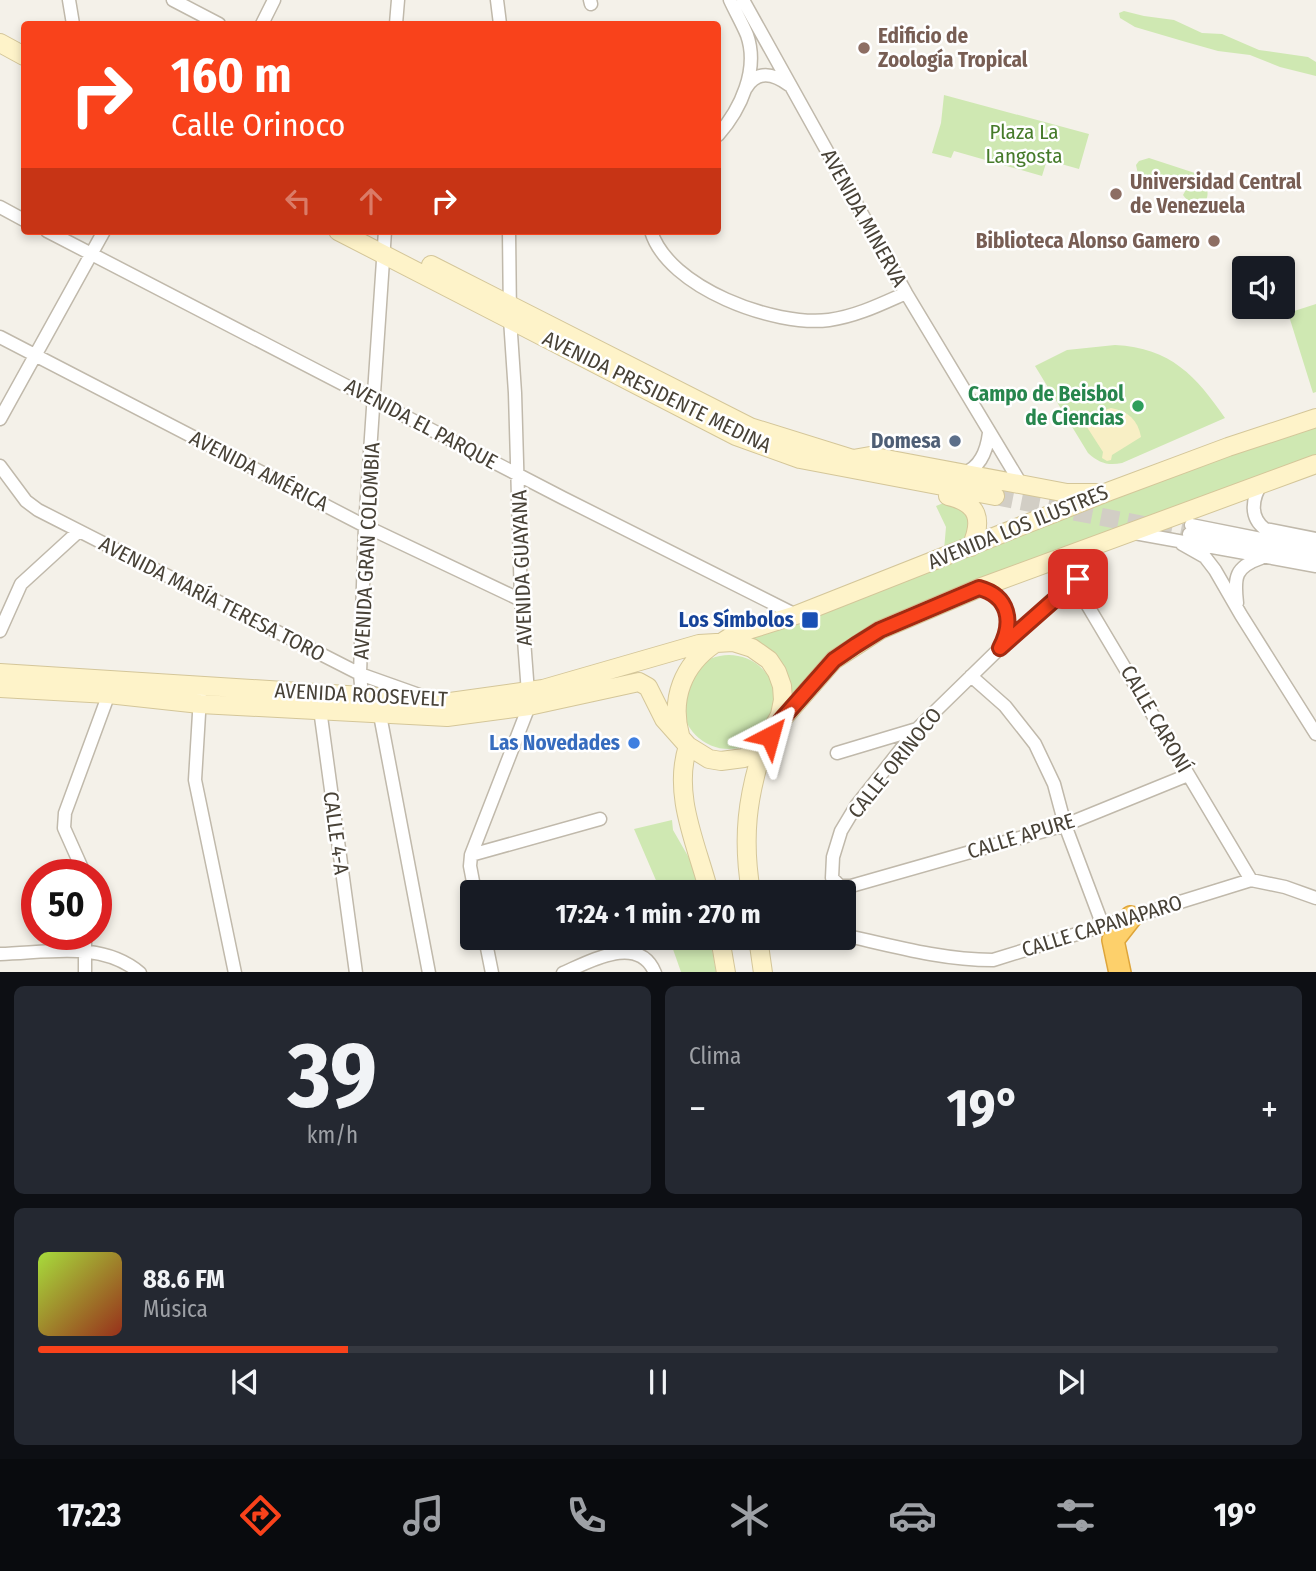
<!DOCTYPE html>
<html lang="es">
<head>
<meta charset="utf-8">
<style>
	:root { --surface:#171b24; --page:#242831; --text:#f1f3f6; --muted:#9ea1a6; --line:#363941; --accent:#f9421b }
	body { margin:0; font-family:"Fira Sans Condensed",sans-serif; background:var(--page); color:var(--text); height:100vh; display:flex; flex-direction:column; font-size:26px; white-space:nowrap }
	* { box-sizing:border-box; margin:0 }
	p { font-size:23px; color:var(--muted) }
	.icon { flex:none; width:38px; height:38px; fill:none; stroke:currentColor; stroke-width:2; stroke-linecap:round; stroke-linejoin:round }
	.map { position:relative; height:972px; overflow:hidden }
	.drawer { display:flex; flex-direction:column; gap:14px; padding:14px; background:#0d0f14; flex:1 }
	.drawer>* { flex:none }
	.top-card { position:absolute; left:21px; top:21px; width:700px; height:214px; border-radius:7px; box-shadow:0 4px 10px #0003; background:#f9421b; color:#fff; overflow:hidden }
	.buttons { position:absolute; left:1232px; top:256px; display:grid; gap:14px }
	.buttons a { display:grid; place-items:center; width:63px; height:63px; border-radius:7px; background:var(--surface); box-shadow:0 4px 10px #0003; font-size:35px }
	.speed { position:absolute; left:21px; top:859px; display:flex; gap:14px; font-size:35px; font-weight:700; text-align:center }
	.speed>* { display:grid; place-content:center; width:91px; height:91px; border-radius:50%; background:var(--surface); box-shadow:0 4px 10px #0003; line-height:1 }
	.speed .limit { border:10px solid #d22; background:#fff; color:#111 }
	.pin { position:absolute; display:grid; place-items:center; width:60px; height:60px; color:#fff; margin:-30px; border-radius:14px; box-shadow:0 4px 10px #0006 }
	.me { position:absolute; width:77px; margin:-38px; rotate:39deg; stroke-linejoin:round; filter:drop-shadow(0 0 5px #0008) }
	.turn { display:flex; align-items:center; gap:24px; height:147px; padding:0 35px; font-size:32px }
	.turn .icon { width:91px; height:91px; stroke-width:2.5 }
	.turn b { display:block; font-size:49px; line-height:60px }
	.lanes { display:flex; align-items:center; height:66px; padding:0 35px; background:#0003; justify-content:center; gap:35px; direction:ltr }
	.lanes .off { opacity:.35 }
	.big { font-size:52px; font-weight:700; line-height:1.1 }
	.drawer .card { flex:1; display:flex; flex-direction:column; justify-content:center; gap:10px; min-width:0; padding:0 24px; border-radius:10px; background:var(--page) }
	.drawer .dial { align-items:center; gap:0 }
	.dial b { font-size:91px; line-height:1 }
	.song { display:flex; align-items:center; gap:21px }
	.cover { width:84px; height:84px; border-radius:10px; background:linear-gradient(135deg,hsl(80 70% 55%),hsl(10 70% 35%)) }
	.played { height:7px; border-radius:4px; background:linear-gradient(90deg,var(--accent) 25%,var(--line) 25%) }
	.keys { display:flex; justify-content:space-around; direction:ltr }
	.heat { display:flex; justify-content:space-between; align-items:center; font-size:38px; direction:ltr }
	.drawer .tiles { flex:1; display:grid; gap:14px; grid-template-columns:1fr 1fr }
	.card:last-child { grid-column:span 2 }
	.trip { position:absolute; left:460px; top:880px; width:396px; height:70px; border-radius:7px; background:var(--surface); box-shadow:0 4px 10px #0003; font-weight:700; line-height:70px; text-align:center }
	.menu { display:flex; height:112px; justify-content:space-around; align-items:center; background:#090b0e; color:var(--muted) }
	.menu .icon { width:49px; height:49px }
	.menu .selected { color:var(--accent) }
	.menu b { font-size:32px; color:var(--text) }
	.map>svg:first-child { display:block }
	.green { fill:#cfe8b2 }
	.sand { fill:#f8efc5 }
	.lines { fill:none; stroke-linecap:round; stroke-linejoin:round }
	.secondary-tunnel { stroke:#d2cec5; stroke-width:18; stroke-dasharray:18 9; stroke-linecap:butt }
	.street-casing { stroke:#c0b9ab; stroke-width:15 }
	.secondary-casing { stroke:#d4c699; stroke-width:20 }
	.highway-casing { stroke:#dea53a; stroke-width:24 }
	.street { stroke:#fff; stroke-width:12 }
	.secondary { stroke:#fef3c9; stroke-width:18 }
	.highway { stroke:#fdd06b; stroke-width:21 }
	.route-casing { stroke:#a22b12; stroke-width:18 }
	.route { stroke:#f9421b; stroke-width:12 }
	.education-dot { fill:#8d6e63; stroke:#fff; stroke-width:2.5 }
	.leisure-dot { fill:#2e9e5b; stroke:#fff; stroke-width:2.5 }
	.service-dot { fill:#5c6f8a; stroke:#fff; stroke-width:2.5 }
	.transit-dot { fill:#1a4fb4; stroke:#fff; stroke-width:2.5 }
	.shop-dot { fill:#3f7fe0; stroke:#fff; stroke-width:2.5 }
	.labels { text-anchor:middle; stroke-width:5; stroke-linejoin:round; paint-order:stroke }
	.education-label { font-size:21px; font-weight:bold; fill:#785e54; stroke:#fff; text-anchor:start }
	.park-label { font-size:21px; fill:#467b2a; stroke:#fff }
	.street-label { font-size:21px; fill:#484237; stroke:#fff }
	.leisure-label { font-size:21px; font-weight:bold; fill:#27864d; stroke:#fff; text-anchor:end }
	.service-label { font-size:21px; font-weight:bold; fill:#4e5e75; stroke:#fff; text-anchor:end }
	.transit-label { font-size:21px; font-weight:bold; fill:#164399; stroke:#fff; text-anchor:end }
	.shop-label { font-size:21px; font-weight:bold; fill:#366cbe; stroke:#fff; text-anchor:end }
</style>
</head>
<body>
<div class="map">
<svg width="1316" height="973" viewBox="0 0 1316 973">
	<rect width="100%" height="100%" fill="#f4f1e9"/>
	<path class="green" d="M1124 11 1144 16 1174 20 1202 33 1222 34 1259 50 1308 57 1316 62V76L1280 67 1250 55 1218 51 1186 42 1135 27 1120 18 1119 13Z
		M944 95 1089 134 1079 169 1047 160 1042 176 954 151 951 158 932 153 941 123Z
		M1149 158 1201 175C1207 186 1213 199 1199 206L1190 204 1183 195 1188 186 1187 181C1167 171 1157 185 1136 177L1138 174 1136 165 1139 161Z
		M1316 304V392L1313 393 1288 313Z
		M1115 345C1171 348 1196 376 1225 418L1122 463C1108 466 1099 463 1088 453L1035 366 1067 350Z
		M1316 419V464L880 630 778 723 782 699 763 658 724 642Z
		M951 500 971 512 967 544 944 550 946 527 936 506Z
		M682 702a47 47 0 1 1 94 0a47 47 0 1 1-94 0Z
		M672 820 673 830 696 870 701 892H661L634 829Z
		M669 938H710L716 972H681Z"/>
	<path class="sand" d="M1111 408C1128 411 1138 420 1141 437L1112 455 1111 460 1107 461 1102 458 1103 452 1085 424 1095 413Z"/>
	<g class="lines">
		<path class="secondary-tunnel" d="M995 496 1189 534"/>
		<g class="street-casing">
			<path id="street" d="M69 0 73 24
				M173 0 219 24
				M497 0 500 24
				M590 0 591 4
				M743 0 906 293 1021 484
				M262 24 274 0
				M396 24 398 0
				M746 88C757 70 773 73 789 85
				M718 135C741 109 759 69 747 35 742 23 735 11 730 0
				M0 207 24 220
				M47 231 563 498 796 615
				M385 231 365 526 360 674 362 696 380 715 429 973
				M651 231C668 288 775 327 829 320 857 316 881 304 906 293
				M0 337 365 526 521 600
				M0 419 104 231
				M0 466 26 501 38 510 360 674 422 696
				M964 473C981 467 987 449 989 433
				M1262 483C1252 498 1249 517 1265 529L1316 539
				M1191 525 1316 550
				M1129 532 1316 566
				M1189 534 1316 558
				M1182 544 1205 557 1215 570 1241 615 1316 734
				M1074 553 1078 579 1085 601 1251 880
				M1078 579 1000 648 917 729 856 806 841 831 833 857 832 878 840 886H851L1065 825 1188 775
				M979 588C1006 595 1015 620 1002 644
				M1237 603C1234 577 1235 567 1261 558
				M0 631 21 584 79 531
				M971 676 1005 706 1035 744 1054 784 1065 825 1103 926
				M200 697 195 780 235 973
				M319 702 356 973
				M837 753 917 729
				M471 855 600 819
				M85 875 64 828 65 813 111 688
				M475 892 470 866 471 855 529 706 521 600 515 393 510 319 509 231
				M85 934V973
				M844 935C893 946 942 960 993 960L1251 880 1285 887 1316 898
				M485 938 492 973
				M0 954C47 953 101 940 140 973
				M563 973C589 962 639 933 655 973"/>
		</g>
		<g class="secondary-casing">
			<path id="secondary" d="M0 43 24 56
				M338 231 736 436 800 459 995 496
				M431 265 750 427 853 459
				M853 459 870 456 1067 493H1096
				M948 496C979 503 983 520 971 547
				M724 641 735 634 796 615 1110 491 1228 447 1316 418
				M0 673 362 696 443 703 543 689 699 644 733 642 752 648 769 660 777 672 782 686 783 700 780 715 764 744 744 758 721 761 709 759 688 746 664 719 648 687 639 682 529 706 447 717 200 704 108 694 0 688
				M779 723 834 660 880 630 979 588 1316 464
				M680 735C670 699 683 665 714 644
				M688 746C672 795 697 845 709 892
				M751 892C742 838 747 797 764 745
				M720 938 726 973
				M758 938 763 973"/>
		</g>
		<g class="highway-casing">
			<path id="highway" d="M1120 973 1113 940 1131 917"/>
		</g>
		<use href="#street" class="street"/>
		<use href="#secondary" class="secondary"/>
		<use href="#highway" class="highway"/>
	</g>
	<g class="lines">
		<g class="route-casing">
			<path id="route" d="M770 736 774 728 834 660 856 645 880 630 979 588C1009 596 1014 622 1000 648L1078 579"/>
		</g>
		<use href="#route" class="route"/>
	</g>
	<g class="education-dot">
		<circle cx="864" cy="48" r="7"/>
		<circle cx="1116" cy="194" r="7"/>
		<circle cx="1214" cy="241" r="7"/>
	</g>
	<circle class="leisure-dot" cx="1138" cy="406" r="7"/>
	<circle class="service-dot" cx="955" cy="441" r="7"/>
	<rect class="transit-dot" x="801" y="611" width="18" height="18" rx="3.5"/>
	<circle class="shop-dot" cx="634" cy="743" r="7"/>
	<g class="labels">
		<g class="education-label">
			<text x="878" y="43">Edificio de<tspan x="878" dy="24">Zoología Tropical</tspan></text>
			<text x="1130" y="189">Universidad Central<tspan x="1130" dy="24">de Venezuela</tspan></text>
			<text x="1200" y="248" text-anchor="end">Biblioteca Alonso Gamero</text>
		</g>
		<g class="park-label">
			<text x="1024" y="139">Plaza La<tspan x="1024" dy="24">Langosta</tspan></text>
		</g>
		<g class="street-label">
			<text transform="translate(864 218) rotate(61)" y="7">AVENIDA MINERVA</text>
			<text transform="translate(657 392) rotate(26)" y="7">AVENIDA PRESIDENTE MEDINA</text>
			<text transform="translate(421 424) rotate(28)" y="7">AVENIDA EL PARQUE</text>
			<text transform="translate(259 471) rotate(27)" y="7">AVENIDA AMÉRICA</text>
			<text transform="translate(1018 527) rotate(-22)" y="7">AVENIDA LOS ILUSTRES</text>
			<text transform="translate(367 551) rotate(-87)" y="7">AVENIDA GRAN COLOMBIA</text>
			<text transform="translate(522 568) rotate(-92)" y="7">AVENIDA GUAYANA</text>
			<text transform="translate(212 599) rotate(27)" y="7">AVENIDA MARÍA TERESA TORO</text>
			<text transform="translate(361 695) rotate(3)" y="7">AVENIDA ROOSEVELT</text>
			<text transform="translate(1156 719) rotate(60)" y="7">CALLE CARONÍ</text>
			<text transform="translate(895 763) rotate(-51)" y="7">CALLE ORINOCO</text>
			<text transform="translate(336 833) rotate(82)" y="7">CALLE 4-A</text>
			<text transform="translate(1021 836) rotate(-17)" y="7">CALLE APURE</text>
			<text transform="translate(1102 926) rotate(-17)" y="7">CALLE CAPANAPARO</text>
		</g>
		<g class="leisure-label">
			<text x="1124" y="401">Campo de Beisbol<tspan x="1124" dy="24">de Ciencias</tspan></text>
		</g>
		<g class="service-label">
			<text x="941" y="448">Domesa</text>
		</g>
		<g class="transit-label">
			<text x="794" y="627">Los Símbolos</text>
		</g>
		<g class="shop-label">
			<text x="620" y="750">Las Novedades</text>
		</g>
	</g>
</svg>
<div class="buttons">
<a><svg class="icon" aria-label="sound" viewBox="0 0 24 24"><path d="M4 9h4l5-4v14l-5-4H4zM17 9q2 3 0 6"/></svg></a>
</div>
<div class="speed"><div class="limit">50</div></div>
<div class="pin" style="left:1078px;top:579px;background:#d93025"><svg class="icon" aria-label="arrive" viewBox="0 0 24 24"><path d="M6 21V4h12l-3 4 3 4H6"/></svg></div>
<svg class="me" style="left:770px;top:736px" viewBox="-20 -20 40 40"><path d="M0-17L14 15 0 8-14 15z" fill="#f9421b" stroke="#fff" stroke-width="4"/></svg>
<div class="trip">17:24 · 1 min · 270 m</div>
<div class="top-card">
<div class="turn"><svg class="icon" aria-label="right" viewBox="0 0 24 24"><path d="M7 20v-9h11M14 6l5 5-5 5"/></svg><div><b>160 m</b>Calle Orinoco</div></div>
<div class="lanes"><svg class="icon off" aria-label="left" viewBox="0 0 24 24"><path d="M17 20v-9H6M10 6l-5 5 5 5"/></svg><svg class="icon off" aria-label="ahead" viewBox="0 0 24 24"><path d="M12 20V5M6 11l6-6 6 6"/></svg><svg class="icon" aria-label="right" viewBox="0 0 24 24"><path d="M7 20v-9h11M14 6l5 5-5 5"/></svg></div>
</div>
</div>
<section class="drawer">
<div class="tiles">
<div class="card dial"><b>39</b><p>km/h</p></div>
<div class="card"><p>Clima</p>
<div class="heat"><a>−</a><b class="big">19°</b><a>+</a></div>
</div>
<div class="card">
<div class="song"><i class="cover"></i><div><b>88.6 FM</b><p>Música</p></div></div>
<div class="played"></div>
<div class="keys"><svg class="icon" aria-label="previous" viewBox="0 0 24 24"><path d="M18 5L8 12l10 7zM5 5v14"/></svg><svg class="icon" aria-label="pause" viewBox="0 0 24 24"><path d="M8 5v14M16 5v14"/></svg><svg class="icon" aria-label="next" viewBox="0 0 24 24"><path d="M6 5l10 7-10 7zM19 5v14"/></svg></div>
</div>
</div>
</section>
<nav class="menu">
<b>17:23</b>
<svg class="icon selected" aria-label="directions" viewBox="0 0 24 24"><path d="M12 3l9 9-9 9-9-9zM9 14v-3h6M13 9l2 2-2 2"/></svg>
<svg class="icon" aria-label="music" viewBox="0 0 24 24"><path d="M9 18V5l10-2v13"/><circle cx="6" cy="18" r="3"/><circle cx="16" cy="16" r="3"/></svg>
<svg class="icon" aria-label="phone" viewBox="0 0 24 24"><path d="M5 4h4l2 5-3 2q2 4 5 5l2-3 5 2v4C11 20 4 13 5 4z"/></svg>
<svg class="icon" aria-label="climate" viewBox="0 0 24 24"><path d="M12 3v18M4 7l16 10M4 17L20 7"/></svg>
<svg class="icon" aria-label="car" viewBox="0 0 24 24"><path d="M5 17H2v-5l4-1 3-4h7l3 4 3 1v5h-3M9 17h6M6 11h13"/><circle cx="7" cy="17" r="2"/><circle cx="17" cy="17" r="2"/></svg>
<svg class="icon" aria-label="filters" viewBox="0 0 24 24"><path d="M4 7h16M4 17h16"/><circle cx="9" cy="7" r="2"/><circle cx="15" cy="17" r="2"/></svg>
<b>19°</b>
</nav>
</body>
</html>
